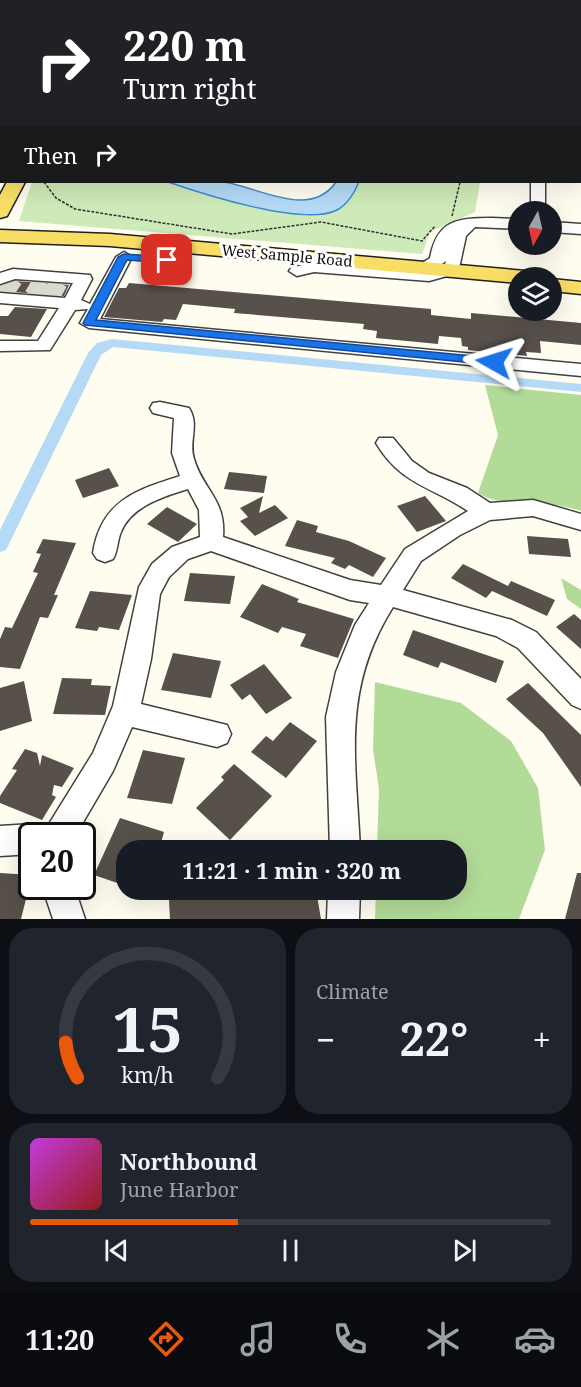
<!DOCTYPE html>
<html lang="en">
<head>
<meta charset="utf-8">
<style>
	:root { --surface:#171b24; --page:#20242c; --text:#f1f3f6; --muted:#9ea1a6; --line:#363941; --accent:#ea580c }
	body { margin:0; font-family:"Noto Serif",serif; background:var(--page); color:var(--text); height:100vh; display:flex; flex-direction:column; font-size:22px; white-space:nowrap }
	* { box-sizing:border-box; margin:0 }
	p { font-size:20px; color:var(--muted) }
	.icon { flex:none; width:33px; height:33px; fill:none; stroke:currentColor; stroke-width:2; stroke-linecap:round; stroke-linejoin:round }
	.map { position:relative; height:919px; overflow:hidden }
	.drawer { display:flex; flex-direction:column; gap:9px; padding:9px; background:#0d0f14; flex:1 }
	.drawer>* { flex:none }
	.top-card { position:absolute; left:0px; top:0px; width:582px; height:183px; box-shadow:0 6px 24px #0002; background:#202124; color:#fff; overflow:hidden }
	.needle { width:39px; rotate:188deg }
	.controls { position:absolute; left:508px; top:201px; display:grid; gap:12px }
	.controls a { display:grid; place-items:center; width:54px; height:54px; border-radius:50%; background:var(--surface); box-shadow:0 6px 24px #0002; font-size:30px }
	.speed { position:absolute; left:18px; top:822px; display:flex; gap:12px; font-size:30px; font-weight:700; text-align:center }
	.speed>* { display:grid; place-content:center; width:78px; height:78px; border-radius:50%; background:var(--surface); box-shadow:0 6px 24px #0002; line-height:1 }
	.speed .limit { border:3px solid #111; border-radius:9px; background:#fff; color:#111 }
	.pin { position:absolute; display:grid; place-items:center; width:51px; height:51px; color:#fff; margin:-26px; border-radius:12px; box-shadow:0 3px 9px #0006 }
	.me { position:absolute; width:66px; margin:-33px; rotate:276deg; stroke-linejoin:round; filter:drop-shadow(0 0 4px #0008) }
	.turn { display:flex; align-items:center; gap:21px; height:126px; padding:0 24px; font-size:27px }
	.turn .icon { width:78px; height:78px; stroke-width:2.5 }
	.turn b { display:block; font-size:42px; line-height:51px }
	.then { display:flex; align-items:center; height:57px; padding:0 24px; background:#0003; gap:12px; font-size:22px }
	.big { font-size:45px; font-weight:700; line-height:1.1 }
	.drawer .tile { flex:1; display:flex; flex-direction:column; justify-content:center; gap:9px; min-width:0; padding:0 21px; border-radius:24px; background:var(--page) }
	.drawer .dial { align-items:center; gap:0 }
	.dial svg { height:156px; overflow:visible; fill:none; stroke:var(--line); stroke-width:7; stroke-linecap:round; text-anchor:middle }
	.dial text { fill:var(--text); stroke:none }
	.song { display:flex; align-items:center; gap:18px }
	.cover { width:72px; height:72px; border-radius:9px; background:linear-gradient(135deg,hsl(290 70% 55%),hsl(0 70% 35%)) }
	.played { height:6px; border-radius:3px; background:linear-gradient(90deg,var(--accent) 40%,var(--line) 40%) }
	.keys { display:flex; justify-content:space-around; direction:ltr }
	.heat { display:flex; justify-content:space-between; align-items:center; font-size:33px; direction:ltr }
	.drawer .tiles { flex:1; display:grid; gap:9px; grid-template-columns:1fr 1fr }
	.tile:last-child { grid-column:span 2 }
	.trip { position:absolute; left:116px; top:840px; width:351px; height:60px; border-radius:24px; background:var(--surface); box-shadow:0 6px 24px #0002; font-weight:700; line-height:60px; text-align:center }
	.dock { display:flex; height:96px; justify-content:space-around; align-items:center; background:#090b0e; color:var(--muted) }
	.dock .icon { width:42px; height:42px }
	.dock .current { color:var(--accent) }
	.dock b { font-size:27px; color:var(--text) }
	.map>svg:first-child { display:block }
	.green { fill:#cfeab9 }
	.forest { fill:#b2db98 }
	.water { fill:#b4daf6; stroke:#3b8bce; stroke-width:1.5 }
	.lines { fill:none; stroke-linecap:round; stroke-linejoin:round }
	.canal { fill:#b4daf6; fill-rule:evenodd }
	.building { fill:#57504b }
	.minor-tunnel { stroke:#dbd9ce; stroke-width:18; stroke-dasharray:18 9; stroke-linecap:butt }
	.minor-casing { stroke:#414141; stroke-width:3 }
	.major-casing { stroke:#1f1f1f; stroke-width:3 }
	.path { stroke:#303030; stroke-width:1.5; stroke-dasharray:3 1.5; stroke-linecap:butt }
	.minor { fill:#fff; fill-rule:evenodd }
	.major { fill:#f9de66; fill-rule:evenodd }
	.route { fill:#1a73e8; stroke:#114b97; stroke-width:1.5 }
	.labels { text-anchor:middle; stroke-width:6; stroke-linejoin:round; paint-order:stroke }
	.far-street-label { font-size:15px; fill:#0e0e0e; stroke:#fff }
</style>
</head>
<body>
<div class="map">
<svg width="581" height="919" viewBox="0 0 581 919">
	<rect width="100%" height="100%" fill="#fffdf0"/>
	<path class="green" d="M32 182H224L262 193 301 200 319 198 336 182H480L475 212 430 232 422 254 19 221Z"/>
	<path class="forest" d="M485 385 581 395V511C548 498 505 510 478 493L498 435Z
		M561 578 581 590V609L567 599Z
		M375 682 461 703 511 741 538 788 545 850 519 919H375L376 890H456V850H377L379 789 373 749Z"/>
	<path class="water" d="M168 182C186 181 206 179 224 182 259 187 310 220 336 182H359C355 192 347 205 337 210 304 227 203 194 168 182Z"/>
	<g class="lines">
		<path class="canal" d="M112 339 581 384V392L113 347 101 355 8 546 6 550 0 552V530L88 353 97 343Z"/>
	</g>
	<path class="building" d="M15 281 69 285 64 296 0 291 2 286Z
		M129 283 431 309V315L471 319V313L581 323V345L540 341 541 353 526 352 527 356 468 350V347L462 346 461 338 439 336 438 344 376 338 377 331 363 329 364 324 234 313 235 309 183 304 176 320 164 319 162 322 104 317 119 288H126Z
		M15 307 47 309 31 337 0 334V316H8Z
		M109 468 119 486 83 498 75 480Z
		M229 472 267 476 264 493 224 489Z
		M263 496 259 513 275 505 288 518 255 536 240 521 248 517 240 508Z
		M425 496 446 521 417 532 397 506Z
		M167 507 197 524 178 542 147 524Z
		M297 520 318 526 316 532 349 541 386 558 373 577 349 565 345 569 331 563 335 558 285 546Z
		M527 536 568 539 571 557 529 554Z
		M43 539 76 543 54 595H58L48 618 40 617 20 669 0 667V639L5 627 12 628 38 573 33 572 41 554 36 553Z
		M463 564 508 586 511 581 555 600 547 616 492 591 486 598 451 578Z
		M190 573 235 576 230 604 184 601Z
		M262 584 299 599 297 602 354 619 338 658 300 646 306 634 282 627 278 633 240 617Z
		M90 591 132 595 119 630 99 627 97 631 75 628Z
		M574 614 581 620V649L556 627Z
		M413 630 504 661 496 683 441 662 438 668 403 655Z
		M173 653 221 661 211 698 161 690Z
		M264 664 292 698 266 714 250 694 242 700 230 685Z
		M62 678 92 679 91 685 111 686 105 715 53 714Z
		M24 681 32 721 0 731V688Z
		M528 683 581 735V787L543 733 506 699Z
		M290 722 317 741 286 778 251 752 266 736 273 741Z
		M25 749 37 753 40 766 42 755 74 768 62 787 54 785 52 795 56 797 42 820 0 803V796L17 770 12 769Z
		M143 750 185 758 172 804 127 798Z
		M234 764 272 796 230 840 196 808 224 780 221 777Z
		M120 818 164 832 159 850H126V886L94 875Z
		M0 873 32 875 21 919H0Z
		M577 873H581V919H565Z
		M228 890H316L321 919H170L169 900Z"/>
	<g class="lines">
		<path class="minor-tunnel" d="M4 294 14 279
			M33 296 42 281
			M50 298 59 282"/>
		<g class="minor-casing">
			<path id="minor" d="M50 0H61L49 2Z
				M128 0H139L127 2Z
				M281 0H291V2H281Z
				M356 0H367L355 2Z
				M377 0H388L376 2Z
				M517 0H533L534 2H518Z
				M558 0H575L576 2H559Z
				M0 91H2V99H0Z
				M580 110H581V118H580Z
				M580 172H581V180H580Z
				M531 182H545V212H531Z
				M492 218 519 219V229L475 227 466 236 458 273 429 281 314 272 297 276 289 271 291 268 314 262 418 270 419 265 430 258C437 220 457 218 492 218ZM446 261 444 267 433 270Z
				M552 222 581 224V234L552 232Z
				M124 252 132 257 100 319 581 364V376L89 328 80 323 88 309 75 310 50 350 0 351V341H38L59 308 0 303V293L65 298 73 283 15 279 0 284V273L13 269 90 275 92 279 81 300 90 304 116 257Z
				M160 402 189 408C200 425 188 442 194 459 203 490 226 499 223 537L350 580 381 585 405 549 468 511C431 486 401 485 376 443L379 438H393L412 461 429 473 467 488 490 503 533 500 581 514V530L533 516 490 520 460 535 421 561 403 590 512 620 536 632 581 679V709L572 705 518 648 496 636 393 607C341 690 356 758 360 850H330L326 717 336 672 355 625 369 603 350 600 211 551 188 559 169 577 160 594 151 659 141 704 227 725 231 734 227 743 217 747 132 727 113 771 75 836H32V854L0 856V826L32 824 43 828 44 832 93 753 113 706 139 587 152 564 172 547 200 537 199 510 188 489C165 496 131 506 121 532 117 541 118 551 113 559L105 562 97 559 93 553C101 501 136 490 180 476L172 453 174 418 153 413 150 408 153 403Z
				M42 886H74L85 919H53Z
				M328 890H360L359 919H327Z"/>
		</g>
		<g class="major-casing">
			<path id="major" d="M15 0H28L14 2Z
				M2 15V25H0V16Z
				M0 74H2V91H0Z
				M7 182H25L7 216 0 218V195Z
				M0 230 110 234 537 272 545 273 547 278H519V283L110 246 0 242Z
				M552 279 581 282V294L552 291Z"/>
		</g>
		<path class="path" d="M189 2 192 0
			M44 182 56 198 75 209 232 234 321 222 422 241 435 226
			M452 216 460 182"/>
		<use href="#minor" class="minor"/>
		<use href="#major" class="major"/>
	</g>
	<path class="route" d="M124 254 167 257 172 260 167 263 127 260 96 320 494 358 500 362 494 365 85 325 83 323 118 257Z"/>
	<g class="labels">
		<g class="far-street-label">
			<text transform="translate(287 256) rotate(5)" y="5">West Sample Road</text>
		</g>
	</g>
</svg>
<div class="controls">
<a><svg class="needle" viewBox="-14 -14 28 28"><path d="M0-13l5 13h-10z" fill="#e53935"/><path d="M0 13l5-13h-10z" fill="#9ea1a6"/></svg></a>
<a><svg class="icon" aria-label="layers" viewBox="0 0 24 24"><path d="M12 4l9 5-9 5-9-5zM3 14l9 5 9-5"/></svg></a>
</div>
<div class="speed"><div class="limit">20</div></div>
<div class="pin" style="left:167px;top:260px;background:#d93025"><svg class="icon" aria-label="arrive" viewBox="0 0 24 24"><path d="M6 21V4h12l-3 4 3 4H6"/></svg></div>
<svg class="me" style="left:494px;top:362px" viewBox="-20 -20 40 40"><path d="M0-17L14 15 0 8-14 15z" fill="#1a73e8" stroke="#fff" stroke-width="4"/></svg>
<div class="trip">11:21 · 1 min · 320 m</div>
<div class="top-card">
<div class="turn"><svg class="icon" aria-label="right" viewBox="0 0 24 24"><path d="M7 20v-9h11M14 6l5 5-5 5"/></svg><div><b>220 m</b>Turn right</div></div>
<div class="then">Then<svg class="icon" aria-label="right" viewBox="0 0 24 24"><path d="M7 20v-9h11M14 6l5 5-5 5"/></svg></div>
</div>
</div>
<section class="drawer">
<div class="tiles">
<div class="tile dial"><svg viewBox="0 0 100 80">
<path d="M14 69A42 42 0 1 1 86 69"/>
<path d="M14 69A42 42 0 0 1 8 51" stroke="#ea580c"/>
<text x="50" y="56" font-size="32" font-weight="700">15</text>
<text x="50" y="72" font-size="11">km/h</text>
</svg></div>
<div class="tile"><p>Climate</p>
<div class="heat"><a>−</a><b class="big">22°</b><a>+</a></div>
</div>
<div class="tile">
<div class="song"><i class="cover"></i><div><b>Northbound</b><p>June Harbor</p></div></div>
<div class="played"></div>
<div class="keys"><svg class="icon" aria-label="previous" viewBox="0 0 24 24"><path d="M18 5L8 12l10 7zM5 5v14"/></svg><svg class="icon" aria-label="pause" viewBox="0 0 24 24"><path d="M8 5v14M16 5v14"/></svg><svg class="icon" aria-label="next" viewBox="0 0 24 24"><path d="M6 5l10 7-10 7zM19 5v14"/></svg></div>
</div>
</div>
</section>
<nav class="dock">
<b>11:20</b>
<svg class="icon current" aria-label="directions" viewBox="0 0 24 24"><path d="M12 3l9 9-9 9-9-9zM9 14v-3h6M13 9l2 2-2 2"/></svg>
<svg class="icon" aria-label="music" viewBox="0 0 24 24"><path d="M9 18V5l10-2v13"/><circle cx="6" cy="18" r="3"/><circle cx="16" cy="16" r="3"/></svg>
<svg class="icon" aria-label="phone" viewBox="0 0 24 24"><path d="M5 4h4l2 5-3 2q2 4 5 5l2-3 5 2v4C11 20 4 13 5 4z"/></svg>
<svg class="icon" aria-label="climate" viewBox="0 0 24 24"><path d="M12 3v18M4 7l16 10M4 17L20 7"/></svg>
<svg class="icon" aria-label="car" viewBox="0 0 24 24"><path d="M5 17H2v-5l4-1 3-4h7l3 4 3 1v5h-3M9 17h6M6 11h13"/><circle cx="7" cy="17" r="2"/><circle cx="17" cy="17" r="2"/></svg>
</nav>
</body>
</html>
